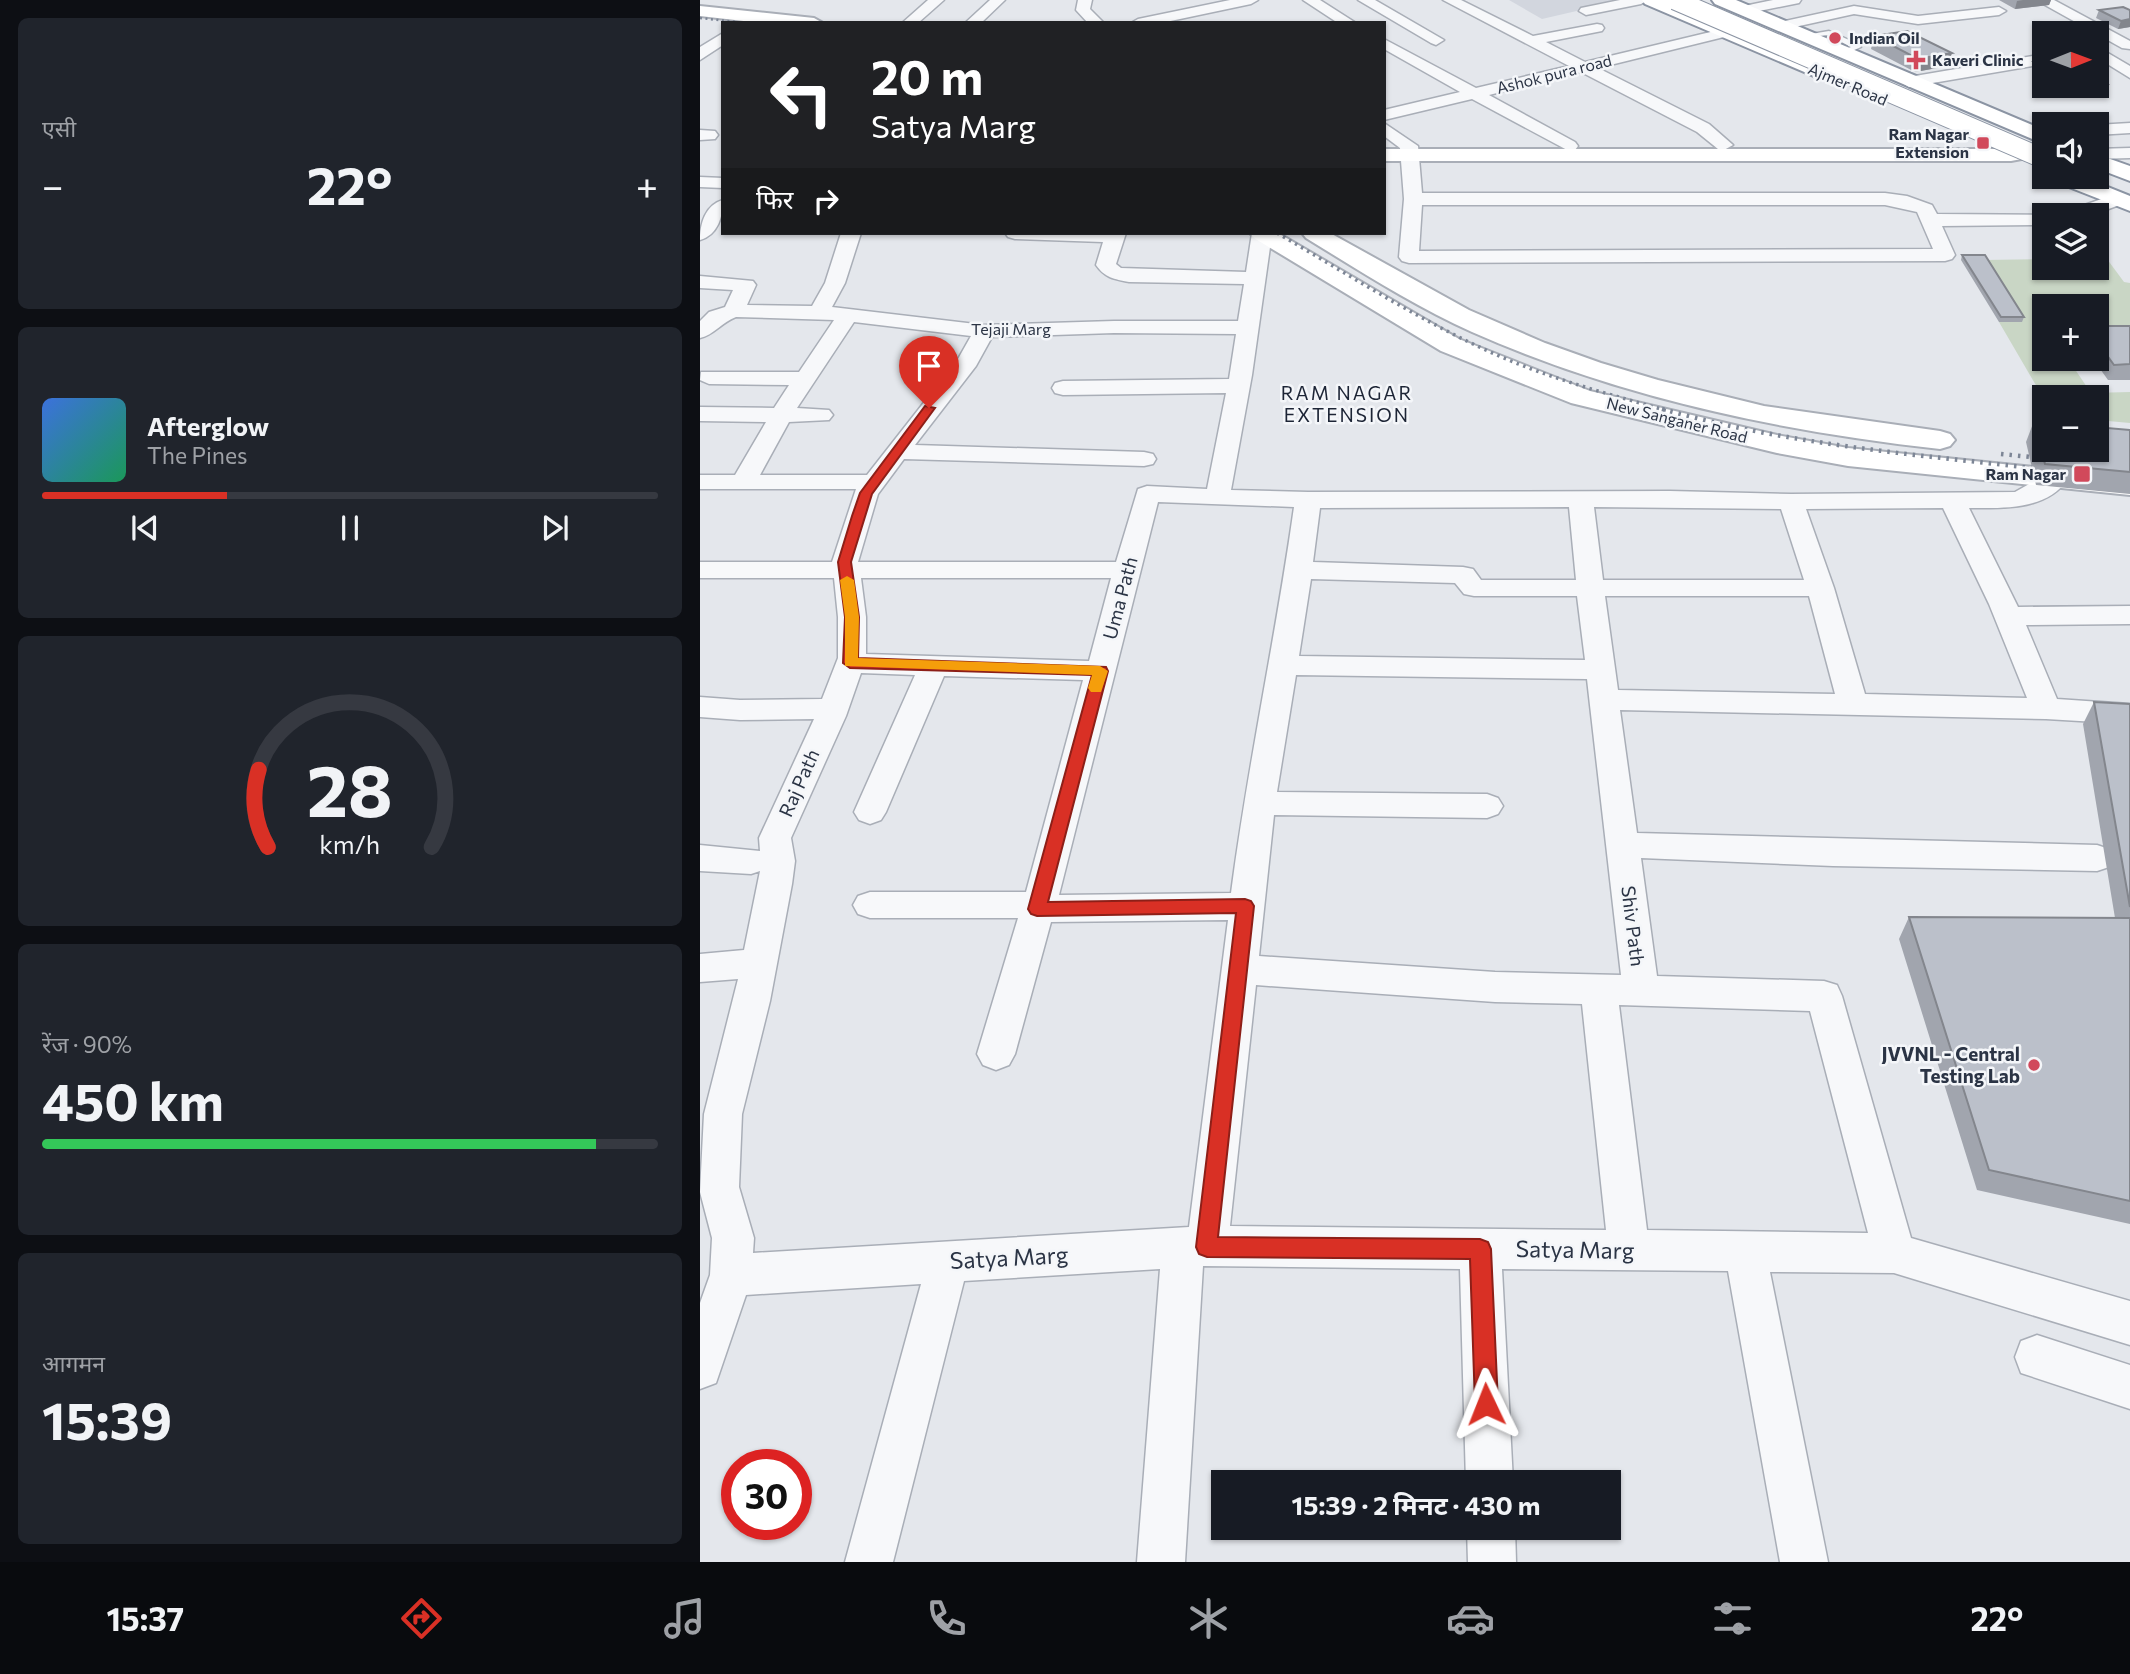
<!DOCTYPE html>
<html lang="hi">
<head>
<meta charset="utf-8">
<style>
	:root { --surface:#171b24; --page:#20242c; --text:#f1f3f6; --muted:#9ea1a6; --line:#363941; --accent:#d93025 }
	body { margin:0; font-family:Commissioner,"Noto Sans Devanagari",sans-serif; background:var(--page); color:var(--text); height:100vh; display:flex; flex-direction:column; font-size:26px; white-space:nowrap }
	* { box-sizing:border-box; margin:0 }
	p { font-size:23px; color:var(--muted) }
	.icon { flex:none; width:38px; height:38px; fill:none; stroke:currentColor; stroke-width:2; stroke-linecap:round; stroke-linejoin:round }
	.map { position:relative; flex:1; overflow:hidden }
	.details { display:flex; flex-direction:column; gap:18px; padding:18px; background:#0d0f14; width:700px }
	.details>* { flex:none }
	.top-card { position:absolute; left:21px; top:21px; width:665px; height:214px; border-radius:0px; box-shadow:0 2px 5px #0004; background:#202124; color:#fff; overflow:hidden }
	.needle { width:46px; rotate:89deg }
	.fabs { position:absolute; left:1332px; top:21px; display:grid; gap:14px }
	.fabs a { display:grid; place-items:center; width:77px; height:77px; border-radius:0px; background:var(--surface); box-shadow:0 2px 5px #0004; font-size:35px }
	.speed { position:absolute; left:21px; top:1449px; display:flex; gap:14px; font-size:35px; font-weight:700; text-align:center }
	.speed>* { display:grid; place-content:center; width:91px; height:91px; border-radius:50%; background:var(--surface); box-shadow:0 2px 5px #0004; line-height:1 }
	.speed .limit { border:10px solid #d22; background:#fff; color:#111 }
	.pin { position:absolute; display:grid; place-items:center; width:60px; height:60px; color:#fff; margin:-72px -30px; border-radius:50% 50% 50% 0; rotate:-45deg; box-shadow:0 0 7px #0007 }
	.pin .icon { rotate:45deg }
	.me { position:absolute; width:77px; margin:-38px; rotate:358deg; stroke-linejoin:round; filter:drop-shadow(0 0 5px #0008) }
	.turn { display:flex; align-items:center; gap:24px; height:147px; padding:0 35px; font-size:32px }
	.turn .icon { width:91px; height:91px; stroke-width:2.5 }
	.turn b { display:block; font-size:49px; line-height:60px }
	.then { display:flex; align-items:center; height:66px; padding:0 35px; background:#0003; gap:14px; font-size:26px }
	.big { font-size:52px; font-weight:700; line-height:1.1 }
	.details .widget { flex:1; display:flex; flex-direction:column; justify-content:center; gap:10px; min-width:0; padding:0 24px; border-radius:10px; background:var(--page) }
	.details .dial { align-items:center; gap:0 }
	.dial svg { height:182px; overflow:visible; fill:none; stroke:var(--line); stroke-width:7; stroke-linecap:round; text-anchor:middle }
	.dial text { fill:var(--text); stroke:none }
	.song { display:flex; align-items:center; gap:21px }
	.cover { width:84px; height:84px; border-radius:10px; background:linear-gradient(135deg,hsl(220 70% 55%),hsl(150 70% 35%)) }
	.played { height:7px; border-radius:4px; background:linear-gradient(90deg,var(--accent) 30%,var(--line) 30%) }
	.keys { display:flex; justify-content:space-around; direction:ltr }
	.heat { display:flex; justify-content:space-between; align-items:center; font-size:38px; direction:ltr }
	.charge { height:10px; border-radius:5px; background:linear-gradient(90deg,#34c759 90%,var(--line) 0) }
	.trip { position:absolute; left:511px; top:1470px; width:410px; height:70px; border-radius:0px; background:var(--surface); box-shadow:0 2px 5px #0004; font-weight:700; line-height:70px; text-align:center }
	.menu { display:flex; height:112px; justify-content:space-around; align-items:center; background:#090b0e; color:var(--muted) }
	.menu .icon { width:49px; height:49px }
	.menu .selected { color:var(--accent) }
	.menu b { font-size:32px; color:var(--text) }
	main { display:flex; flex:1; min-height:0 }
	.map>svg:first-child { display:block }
	.built { fill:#d2d6de }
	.green { fill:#c9d6c5 }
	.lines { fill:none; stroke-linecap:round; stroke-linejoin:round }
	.service-casing { stroke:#a9aeb7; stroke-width:3 }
	.minor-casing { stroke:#a9aeb7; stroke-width:3 }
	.secondary-casing { stroke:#a9aeb7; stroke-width:4 }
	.trunk-casing { stroke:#8b94a3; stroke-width:4 }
	.service { fill:#f7f8fa; fill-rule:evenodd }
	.minor { fill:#f7f8fa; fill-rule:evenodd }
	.secondary { fill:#fff; fill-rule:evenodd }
	.trunk { fill:#fff; fill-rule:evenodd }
	.rail-far2 { stroke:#7d8696; stroke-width:2.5; stroke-dasharray:2 3.5; stroke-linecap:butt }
	.rail-far1 { stroke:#7d8696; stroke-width:3.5; stroke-dasharray:2.5 4.5; stroke-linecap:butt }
	.rail { stroke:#7d8696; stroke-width:4.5; stroke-dasharray:2.5 6; stroke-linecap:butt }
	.trunk-bridge-casing { stroke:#8b94a3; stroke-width:21; stroke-linecap:butt }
	.trunk-bridge { stroke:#fff; stroke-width:19 }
	.wall { fill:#a1a5ae }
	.shaded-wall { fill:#83868d }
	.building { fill:#bbc0ca; stroke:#83868d; stroke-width:2 }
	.route { fill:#d93025; stroke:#8d1f18; stroke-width:2 }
	.slow { fill:#f59e0b }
	.poi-dot { fill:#d1495b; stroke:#f4f6f9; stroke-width:2.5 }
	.labels { text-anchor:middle; stroke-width:5; stroke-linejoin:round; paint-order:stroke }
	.far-poi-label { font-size:16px; font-weight:bold; fill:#2b3445; stroke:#f4f6f9; text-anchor:start }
	.far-street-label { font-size:16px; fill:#2b3445; stroke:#f4f6f9 }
	.far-quarter-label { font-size:19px; letter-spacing:2px; fill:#1d2536; stroke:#f4f6f9 }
	.street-label { font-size:19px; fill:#2b3445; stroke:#f4f6f9 }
	.poi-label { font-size:19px; font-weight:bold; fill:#2b3445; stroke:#f4f6f9; text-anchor:end }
	.near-street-label { font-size:23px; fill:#2b3445; stroke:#f4f6f9 }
</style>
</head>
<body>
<main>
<section class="details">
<div class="widget"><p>एसी</p>
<div class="heat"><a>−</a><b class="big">22°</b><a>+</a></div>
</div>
<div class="widget">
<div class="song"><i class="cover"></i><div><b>Afterglow</b><p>The Pines</p></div></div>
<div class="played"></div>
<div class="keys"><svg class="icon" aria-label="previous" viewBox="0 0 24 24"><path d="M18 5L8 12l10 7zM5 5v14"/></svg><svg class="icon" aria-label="pause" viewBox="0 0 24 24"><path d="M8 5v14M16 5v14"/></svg><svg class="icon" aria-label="next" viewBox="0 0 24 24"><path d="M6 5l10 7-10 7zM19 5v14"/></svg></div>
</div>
<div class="widget dial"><svg viewBox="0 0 100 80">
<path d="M14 69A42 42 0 1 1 86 69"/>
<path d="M14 69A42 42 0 0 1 10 35" stroke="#d93025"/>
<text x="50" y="56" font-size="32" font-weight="700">28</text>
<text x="50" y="72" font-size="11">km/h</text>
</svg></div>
<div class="widget"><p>रेंज · 90%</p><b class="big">450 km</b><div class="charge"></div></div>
<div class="widget"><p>आगमन</p><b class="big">15:39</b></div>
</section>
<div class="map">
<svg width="1430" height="1562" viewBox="0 0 1430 1562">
	<rect width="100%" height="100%" fill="#e4e7ec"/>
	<path class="built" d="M809 0H924L842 19Z"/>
	<path class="green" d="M1344 259V268H1396L1397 259H1407L1424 282 1430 283V332H1397L1396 306H1344V359H1368L1391 393 1430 392V423L1397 420 1396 397 1344 399 1299 322H1322L1283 260Z"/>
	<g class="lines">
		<g class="service-casing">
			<path id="service" d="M1129 31 1160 45 1161 47 1143 55 1140 51 1151 47 1128 35 1103 38 1099 36Z"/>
		</g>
		<g class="minor-casing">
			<path id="minor" d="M228 0H244L218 23H202Z
				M290 0H305L281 23H265Z
				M378 0H392L390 9 404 23H388L376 10Z
				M530 0H558L551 4 461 23H431L438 19Z
				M603 0H620L656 23H638Z
				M658 0H675L744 40 736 45 731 43Z
				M743 0H761L833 36 897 24 902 25 904 28 902 31 846 42 885 62 1023 29 1028 30 1030 33 1028 36 898 68 1009 124 1033 145 1024 150 1018 149 997 132 881 72 789 95 875 142 878 146 875 150 869 151 772 99 684 120V110L760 92 684 49V39L776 88 869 66Z
				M920 0H948L941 4 886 15 879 11 881 8Z
				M1073 0H1101L1099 3 1044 14 1037 10 1039 7Z
				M1336 0H1354L1430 41V49L1422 48Z
				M1154 6 1218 16 1299 7 1306 11 1299 15 1218 24 1154 14 1081 30 1074 26 1076 23Z
				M23 33V45L0 60V47Z
				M1396 46 1430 66V78L1396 57Z
				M1344 54V64L1209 87 1201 82 1209 77Z
				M684 123 718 146 722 193H1185L1207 196 1232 205 1237 214 1351 215H1344V225L1242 226 1255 255 1252 259 1245 261 709 263 702 261 699 257 704 199 700 148 684 136ZM722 205H1185L1217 212 1233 249 719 251Z
				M1430 123V133L1396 135V125Z
				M0 130 15 131 18 135 15 139 0 140Z
				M1430 148V158L1396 159V149Z
				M0 177 23 178V188L0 187Z
				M1418 193 1425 195 1427 199 1425 203 1392 215H1366L1368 211Z
				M23 200C23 216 18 235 0 240 0 224 5 205 23 200Z
				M141 233H161L145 283 132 307 284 325 414 321H538L544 284 429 282C414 279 405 278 396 265L403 242 315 239 308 237 305 233H426L416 264 421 268 546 272 552 233H572L552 375 531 490 608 492 970 491 1091 494 1315 492 1347 474 1356 472 1365 474 1368 479C1346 511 1302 508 1269 508L1318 607 1430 606V624L1326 625 1357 699 1430 704V724L1346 719 920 710 937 833 1397 845 1409 849 1414 858 1409 867 1397 871 1133 866 941 858 957 976 1124 981 1137 985 1142 996 1211 1238 1430 1301V1345L1194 1273 1070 1272 1128 1562H1080L1028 1271 802 1269 813 1482H766L760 1269 503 1266 485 1562H437L460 1269 264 1281 193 1562H145L221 1284 46 1295 16 1383 0 1389V1303L10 1275 12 1238 0 1192 4 1114 38 979 0 982V954L44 950 60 871 51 874 0 871V845L60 851 59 838 114 719 40 720 0 717V697L40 700 122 699 138 658V617L134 578H0V562H132L156 489H0V475H35L66 422 0 421V407L74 408 89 385 9 384 0 380 1 372H99L134 320 36 317C22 322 14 335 0 338V321L9 312 25 307 33 290 0 288V276L53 281 56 285 47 305 112 306 125 283ZM154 322 271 336 258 359 167 475H60L89 422 129 420 133 415 129 410 97 408ZM414 333 536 334 529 379 363 381 355 383 352 388 355 393 363 395 526 393 507 489 447 486 438 489 416 562H158L178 494 204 459 444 466 453 464 456 459 453 454 444 452 215 445 276 366 292 337ZM458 502 594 507C576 636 548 763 531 893L359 895ZM869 507 876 580H781L773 569 763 567 613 562 620 508ZM894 507 1081 509 1104 580H903ZM1243 508 1289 604 1327 698 1165 694 1134 588 1106 509ZM161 578H411L389 661 166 654V617ZM611 579 755 583 764 594 774 596H877L885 660 599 656ZM905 596H1109L1135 694 918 690ZM161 673 215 675 154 812 159 820 170 824 181 820 186 812 244 676 383 680 326 892H170L158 896 153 905 158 914 170 918H318L277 1054 283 1065 296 1070 309 1065 315 1054 351 922 528 920 489 1227 53 1253 54 1238 39 1187 42 1114 70 1001 92 884 95 861 91 838 146 716ZM596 675 887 679 921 975 795 972 559 956 574 815 787 818 798 814 803 806 798 798 787 794 577 792ZM556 985 795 1002 882 1004 906 1230 530 1226ZM919 1005 1110 1011 1168 1233 947 1230Z
				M1337 1335 1430 1365V1409L1321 1373 1315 1357 1321 1341Z
				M767 1528H815L816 1562H768Z"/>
		</g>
		<g class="secondary-casing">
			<path id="secondary" d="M0 6 114 18 123 23H61L0 16Z
				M1344 143V155L1311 161H684V149H1311Z
				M550 233H578L759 339 890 391 1077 435 1148 448 1430 477V495L1148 466 1077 453 871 403 741 351 554 238Z
				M602 233H630L769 310 845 343 901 363 958 380 1064 406 1240 431 1250 434 1255 440 1250 446 1240 449C1079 431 921 398 772 332 714 306 660 271 606 238Z"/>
		</g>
		<g class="trunk-casing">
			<path id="trunk" d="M942 0H966L1137 72 1140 76 1130 82 1123 80 945 4Z
				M1012 0H1036L1344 130V144L1015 4Z
				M1396 154 1430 166V181L1396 168Z
				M1353 177H1383L1430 196V211L1356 182Z"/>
		</g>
		<use href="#service" class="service"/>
		<use href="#minor" class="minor"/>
		<use href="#secondary" class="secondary"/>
		<use href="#trunk" class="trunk"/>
		<path class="rail-far2" d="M0 18 46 23"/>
		<path class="rail-far1" d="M577 233C653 277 729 327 811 361 862 382 916 396 968 411"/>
		<path class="rail" d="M962 409C1089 445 1220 455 1350 470
			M1301 454 1350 459"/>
		<g class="trunk-bridge-casing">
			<path id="trunk-bridge" d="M975 0 1344 159"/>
		</g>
		<use href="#trunk-bridge" class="trunk-bridge"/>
	</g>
	<path class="wall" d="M1299 0H1351L1349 5 1315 9Z
		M1399 10H1430V27L1418 29 1396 18Z
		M1174 36 1248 66 1215 72 1171 49Z
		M1344 61V78L1332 71 1334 62Z
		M1358 86H1396L1404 93 1379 97Z
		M1262 255 1324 317 1322 322H1299L1261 260Z
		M1396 326H1430V380H1408L1393 359H1396Z
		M1334 421 1430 430V494L1336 485 1326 442Z
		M1394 702 1430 704V1224L1277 1190 1199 939 1209 917 1415 918 1383 724Z"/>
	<path class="shaded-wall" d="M1323 0H1351L1349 5 1315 9 1317 1Z
		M1430 19V27L1418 29 1421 21Z
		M1252 53 1248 66 1215 72 1218 59Z
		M1407 84 1404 93 1379 97 1382 88Z"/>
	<path class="building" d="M1423 7 1430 10V19L1421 21 1399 10Z
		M1207 31 1252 53 1218 59 1174 36Z
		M1344 61V68L1334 62Z
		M1396 79 1407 84 1396 86Z
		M1378 86H1396L1382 88Z
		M1262 255H1285L1324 317H1301Z
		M1396 326H1430V364L1414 365 1396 340Z
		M1334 421 1344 422V450H1396V427L1430 430V472L1345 464Z
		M1394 702 1430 704V907Z
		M1209 917 1430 918V1201L1289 1170Z"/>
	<path class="route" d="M225 406 235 408 172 494 151 562 159 617 158 658 406 667 408 671 348 902 545 899 551 901 554 906 518 1237 780 1239 788 1242 791 1249 798 1404 795 1412 786 1415 778 1412 775 1404 770 1259 507 1257 499 1254 496 1247 536 913 337 916 331 914 328 909 392 675 150 668 143 663 145 617 138 562 152 516 160 493Z"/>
	<path class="slow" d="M147 576 154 580 159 617 158 658 400 666 408 671 401 692H391L388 688 392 675 145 666V617L140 580Z"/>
	<g class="poi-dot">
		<circle cx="1135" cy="38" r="7"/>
		<path d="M1212.5 49.5h7v7h7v7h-7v7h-7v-7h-7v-7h7z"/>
		<rect x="1276" y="136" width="14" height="14" rx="3.5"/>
		<rect x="1373" y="465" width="18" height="18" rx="3.5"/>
		<circle cx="1334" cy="1065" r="7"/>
	</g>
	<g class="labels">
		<g class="far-poi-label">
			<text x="1149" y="44">Indian Oil</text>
			<text x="1232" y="66">Kaveri Clinic</text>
			<text x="1269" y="140" text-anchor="end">Ram Nagar<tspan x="1269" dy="18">Extension</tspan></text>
			<text x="1366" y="480" text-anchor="end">Ram Nagar</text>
		</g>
		<g class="far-street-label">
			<text transform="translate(854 74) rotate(-14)" y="6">Ashok pura road</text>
			<text transform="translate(1148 84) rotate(23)" y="6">Ajmer Road</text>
			<text x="311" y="335">Tejaji Marg</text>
			<text transform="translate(977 420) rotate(14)" y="6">New Sanganer Road</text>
		</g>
		<g class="far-quarter-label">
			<text x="647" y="400">RAM NAGAR<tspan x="647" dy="22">EXTENSION</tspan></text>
		</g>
		<g class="street-label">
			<text transform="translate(420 598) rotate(-75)" y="7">Uma Path</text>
			<text transform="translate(99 783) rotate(-66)" y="7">Raj Path</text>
			<text transform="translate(933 926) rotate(83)" y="7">Shiv Path</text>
		</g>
		<g class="poi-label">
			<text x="1320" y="1061">JVVNL - Central<tspan x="1320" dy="22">Testing Lab</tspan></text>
		</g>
		<g class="near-street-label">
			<text transform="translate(875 1250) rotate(1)" y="8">Satya Marg</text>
			<text transform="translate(309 1258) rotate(-3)" y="8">Satya Marg</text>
		</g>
	</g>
</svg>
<div class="fabs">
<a><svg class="needle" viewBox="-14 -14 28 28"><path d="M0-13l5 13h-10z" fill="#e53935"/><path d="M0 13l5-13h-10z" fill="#9ea1a6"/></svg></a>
<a><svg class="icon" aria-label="sound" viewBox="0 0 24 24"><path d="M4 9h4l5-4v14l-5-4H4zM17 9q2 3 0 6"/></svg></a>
<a><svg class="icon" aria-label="layers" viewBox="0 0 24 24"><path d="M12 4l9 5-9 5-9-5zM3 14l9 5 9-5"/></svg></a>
<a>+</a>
<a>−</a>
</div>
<div class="speed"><div class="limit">30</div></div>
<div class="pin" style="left:229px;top:408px;background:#d93025"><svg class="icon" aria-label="arrive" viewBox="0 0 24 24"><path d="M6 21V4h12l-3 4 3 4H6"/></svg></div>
<svg class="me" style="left:786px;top:1404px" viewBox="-20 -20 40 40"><path d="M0-17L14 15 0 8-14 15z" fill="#d93025" stroke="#fff" stroke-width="4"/></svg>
<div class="trip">15:39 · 2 मिनट · 430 m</div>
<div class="top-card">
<div class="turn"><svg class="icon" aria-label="left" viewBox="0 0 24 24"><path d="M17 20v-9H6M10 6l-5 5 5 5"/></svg><div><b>20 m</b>Satya Marg</div></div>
<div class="then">फिर<svg class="icon" aria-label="right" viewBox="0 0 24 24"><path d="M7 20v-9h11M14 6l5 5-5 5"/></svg></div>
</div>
</div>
</main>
<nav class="menu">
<b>15:37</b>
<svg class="icon selected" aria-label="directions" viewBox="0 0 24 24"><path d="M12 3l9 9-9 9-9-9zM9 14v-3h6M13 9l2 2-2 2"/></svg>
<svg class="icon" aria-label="music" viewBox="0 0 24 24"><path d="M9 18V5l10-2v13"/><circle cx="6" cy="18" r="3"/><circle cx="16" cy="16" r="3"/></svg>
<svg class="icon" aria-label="phone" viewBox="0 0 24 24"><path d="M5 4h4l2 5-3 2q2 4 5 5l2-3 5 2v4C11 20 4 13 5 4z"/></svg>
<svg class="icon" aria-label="climate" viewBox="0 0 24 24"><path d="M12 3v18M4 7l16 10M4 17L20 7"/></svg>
<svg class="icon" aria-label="car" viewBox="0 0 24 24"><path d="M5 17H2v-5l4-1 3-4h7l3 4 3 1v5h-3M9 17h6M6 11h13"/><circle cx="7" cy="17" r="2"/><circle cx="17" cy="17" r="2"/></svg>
<svg class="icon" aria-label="filters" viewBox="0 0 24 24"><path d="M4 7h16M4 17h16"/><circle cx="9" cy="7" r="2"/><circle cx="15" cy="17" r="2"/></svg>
<b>22°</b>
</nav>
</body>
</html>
